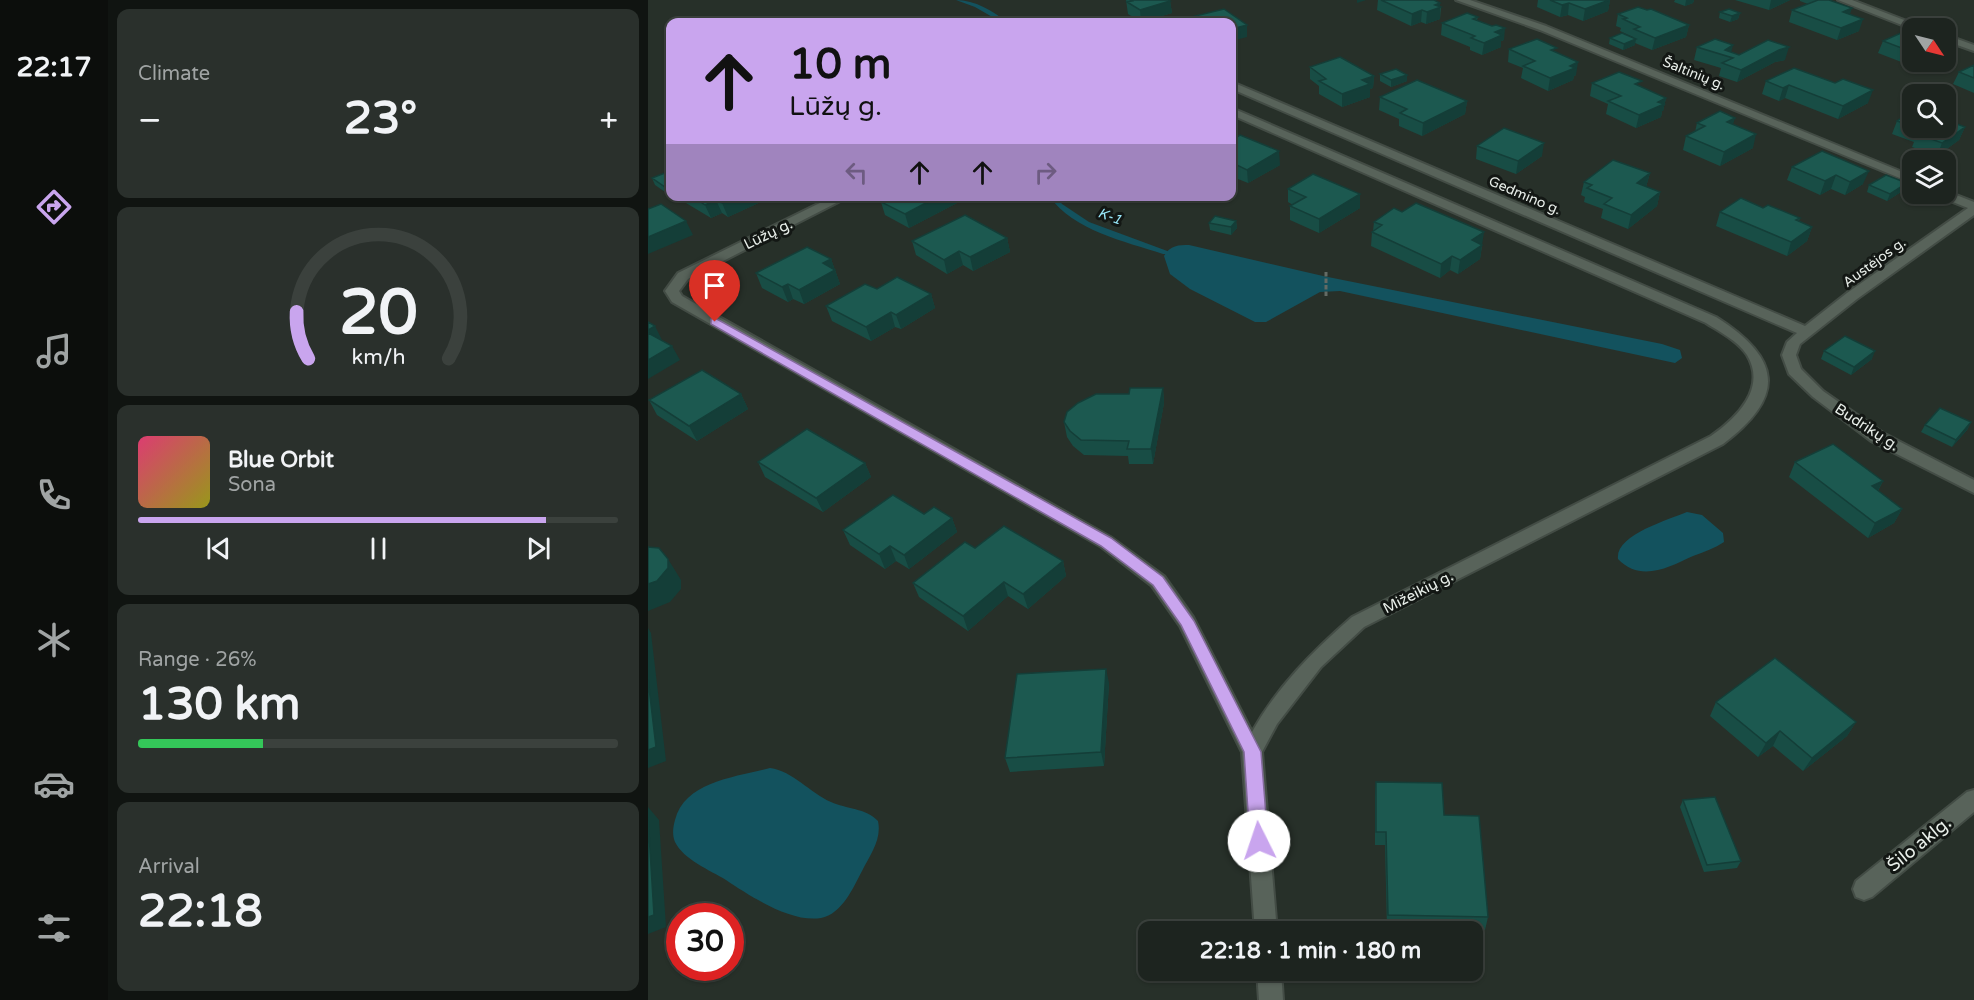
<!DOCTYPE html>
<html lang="en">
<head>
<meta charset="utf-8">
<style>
	:root { --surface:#1d241f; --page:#2a302c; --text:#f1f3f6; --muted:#a0a4a4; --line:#3b413d; --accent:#c9a5ee }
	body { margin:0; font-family:"Varela Round",sans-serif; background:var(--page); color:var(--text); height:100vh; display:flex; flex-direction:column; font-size:22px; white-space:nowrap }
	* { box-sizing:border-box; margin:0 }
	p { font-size:20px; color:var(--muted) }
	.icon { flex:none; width:33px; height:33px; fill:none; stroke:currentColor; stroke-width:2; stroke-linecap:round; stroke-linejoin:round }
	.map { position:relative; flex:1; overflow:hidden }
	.sheet { display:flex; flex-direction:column; gap:9px; padding:9px; background:#101411; width:540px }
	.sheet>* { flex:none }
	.top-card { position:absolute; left:18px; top:18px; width:570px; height:183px; border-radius:12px; box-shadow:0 2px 4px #0004,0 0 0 2px var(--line); background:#c9a5ee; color:#111; overflow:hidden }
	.needle { width:39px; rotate:125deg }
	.buttons { position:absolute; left:1254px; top:18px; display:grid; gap:12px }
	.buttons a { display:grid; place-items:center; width:54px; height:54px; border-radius:12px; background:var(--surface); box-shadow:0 2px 4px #0004,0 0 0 2px var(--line); font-size:30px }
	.speed { position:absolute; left:18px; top:903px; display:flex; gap:12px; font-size:30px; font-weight:700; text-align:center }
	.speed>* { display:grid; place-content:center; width:78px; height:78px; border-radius:50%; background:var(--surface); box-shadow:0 2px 4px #0004,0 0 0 2px var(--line); line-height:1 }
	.speed .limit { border:9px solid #d22; background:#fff; color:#111 }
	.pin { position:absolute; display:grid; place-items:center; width:51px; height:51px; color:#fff; margin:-62px -26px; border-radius:50% 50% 50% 0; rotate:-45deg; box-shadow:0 0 6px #0007 }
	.pin .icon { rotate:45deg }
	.me { position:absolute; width:66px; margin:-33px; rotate:356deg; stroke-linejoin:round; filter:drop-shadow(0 0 4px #0008) }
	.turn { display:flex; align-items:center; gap:21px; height:126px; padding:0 24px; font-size:27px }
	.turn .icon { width:78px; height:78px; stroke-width:2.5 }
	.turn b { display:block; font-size:42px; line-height:51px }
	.lanes { display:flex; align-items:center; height:57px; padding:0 24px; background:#0003; justify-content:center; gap:30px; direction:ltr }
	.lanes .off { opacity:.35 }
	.big { font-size:45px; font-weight:700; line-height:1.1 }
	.sheet .card { flex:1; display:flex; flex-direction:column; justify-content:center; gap:9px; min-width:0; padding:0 21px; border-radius:12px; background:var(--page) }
	.sheet .dial { align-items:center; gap:0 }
	.dial svg { height:156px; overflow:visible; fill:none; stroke:var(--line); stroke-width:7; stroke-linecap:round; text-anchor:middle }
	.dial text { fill:var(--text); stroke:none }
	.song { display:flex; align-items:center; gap:18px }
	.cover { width:72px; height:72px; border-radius:9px; background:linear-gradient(135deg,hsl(340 70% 55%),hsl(60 70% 35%)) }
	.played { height:6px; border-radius:3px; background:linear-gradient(90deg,var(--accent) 85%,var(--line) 85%) }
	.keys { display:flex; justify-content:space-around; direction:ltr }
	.heat { display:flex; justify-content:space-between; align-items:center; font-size:33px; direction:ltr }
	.charge { height:9px; border-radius:4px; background:linear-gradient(90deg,#34c759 26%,var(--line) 0) }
	.trip { position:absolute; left:490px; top:921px; width:345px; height:60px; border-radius:12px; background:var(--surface); box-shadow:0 2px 4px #0004,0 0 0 2px var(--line); font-weight:700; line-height:60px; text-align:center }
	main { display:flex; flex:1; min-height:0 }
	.tabs { display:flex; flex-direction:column; width:108px; justify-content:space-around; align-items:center; background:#0c0e0c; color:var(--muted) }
	.tabs .icon { width:42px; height:42px }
	.tabs .active { color:var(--accent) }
	.tabs b { font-size:27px; color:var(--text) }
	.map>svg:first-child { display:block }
	.water { fill:#13525e }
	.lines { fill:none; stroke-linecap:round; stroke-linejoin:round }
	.stream { fill:#13525e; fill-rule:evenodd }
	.minor-casing { stroke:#434c45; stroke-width:4 }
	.path { stroke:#636b65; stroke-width:3; stroke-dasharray:4.5 2; stroke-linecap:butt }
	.minor { fill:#58635a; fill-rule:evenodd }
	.wall { fill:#184d45 }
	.shaded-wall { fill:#143e38 }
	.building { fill:#1c5950; stroke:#143e38; stroke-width:1.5 }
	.route { fill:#c9a5ee; stroke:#836b9b; stroke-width:1.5 }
	.labels { text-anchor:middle; stroke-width:6; stroke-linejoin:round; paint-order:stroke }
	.far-street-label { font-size:14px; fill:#e9efea; stroke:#131714 }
	.far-water-label { font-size:14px; font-style:italic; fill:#98e8fa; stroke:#131714 }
	.street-label { font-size:15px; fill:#e9efea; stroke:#131714 }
	.near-street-label { font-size:18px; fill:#e9efea; stroke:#131714 }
</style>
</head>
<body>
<main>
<nav class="tabs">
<b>22:17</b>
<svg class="icon active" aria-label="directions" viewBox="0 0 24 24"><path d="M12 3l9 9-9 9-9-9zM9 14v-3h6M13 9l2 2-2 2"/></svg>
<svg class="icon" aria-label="music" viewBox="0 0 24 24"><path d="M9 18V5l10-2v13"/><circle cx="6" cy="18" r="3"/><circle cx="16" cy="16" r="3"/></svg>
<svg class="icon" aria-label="phone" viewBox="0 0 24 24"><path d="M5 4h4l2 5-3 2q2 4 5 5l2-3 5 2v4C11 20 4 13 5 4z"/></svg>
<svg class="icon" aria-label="climate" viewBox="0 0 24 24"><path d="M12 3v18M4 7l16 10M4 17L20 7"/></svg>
<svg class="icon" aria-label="car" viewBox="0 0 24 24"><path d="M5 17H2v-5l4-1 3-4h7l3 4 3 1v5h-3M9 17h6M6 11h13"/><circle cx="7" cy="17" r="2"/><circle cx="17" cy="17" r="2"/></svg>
<svg class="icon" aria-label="filters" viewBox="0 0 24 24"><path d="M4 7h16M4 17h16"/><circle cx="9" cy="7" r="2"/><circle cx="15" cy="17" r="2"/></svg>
</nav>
<section class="sheet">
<div class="card"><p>Climate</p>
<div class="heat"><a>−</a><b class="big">23°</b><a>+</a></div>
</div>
<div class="card dial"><svg viewBox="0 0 100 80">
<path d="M14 69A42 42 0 1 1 86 69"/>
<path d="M14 69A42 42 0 0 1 8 45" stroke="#c9a5ee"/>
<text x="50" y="56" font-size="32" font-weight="700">20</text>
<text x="50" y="72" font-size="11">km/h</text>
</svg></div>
<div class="card">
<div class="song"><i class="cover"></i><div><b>Blue Orbit</b><p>Sona</p></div></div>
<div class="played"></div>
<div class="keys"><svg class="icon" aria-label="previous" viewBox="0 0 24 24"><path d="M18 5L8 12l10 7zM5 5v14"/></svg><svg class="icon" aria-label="pause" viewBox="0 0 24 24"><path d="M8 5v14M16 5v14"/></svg><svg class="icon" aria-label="next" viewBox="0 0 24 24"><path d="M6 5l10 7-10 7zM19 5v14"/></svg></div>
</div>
<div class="card"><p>Range · 26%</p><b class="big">130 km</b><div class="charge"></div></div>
<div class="card"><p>Arrival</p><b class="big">22:18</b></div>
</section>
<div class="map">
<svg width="1326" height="1000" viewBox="0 0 1326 1000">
	<rect width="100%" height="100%" fill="#273029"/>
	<path class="water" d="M541 245 675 276 1014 344 1032 350 1034 358 1027 363 692 291 672 292 618 322H607L542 289 522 274 516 256C522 245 531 245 541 245Z
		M1039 512 1054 515 1075 533 1076 542C1067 548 1056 552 1045 556 1021 567 993 583 970 559 967 535 1020 520 1039 512Z
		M122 768C145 771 162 793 183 802 198 809 218 808 230 821 234 840 222 855 214 871 205 888 194 914 173 918 143 923 102 896 78 880 62 870 36 860 27 842 24 835 25 827 27 820 37 781 89 777 122 768Z"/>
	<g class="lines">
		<path class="stream" d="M308 0C327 0 345 11 359 22H353L327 7Z
			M401 196H408L414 204 441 222 522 252 521 254H515C476 241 426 231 401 196Z"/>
		<g class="minor-casing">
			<path id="minor" d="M808 0H822L898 26 1264 176V183L892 30Z
				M1190 0H1204L1277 28 1264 29Z
				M1298 35 1326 45V51L1298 41Z
				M584 82 1157 326 1199 293 1320 208 1292 197 1290 194H1298V191L1326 202V215L1209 299 1152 344 1148 355 1153 369 1175 391 1235 433 1326 480V493L1223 441 1165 397 1141 374 1134 355 1139 342 1149 333 584 89Z
				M584 108 1068 317C1133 358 1139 396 1075 444L716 627 673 667 629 724 614 752 629 932H607L594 752 532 626 504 586 452 546 24 302 17 291 30 273 186 196H202L40 279 31 291 34 296 464 538 516 576 545 617 604 732C629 687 665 651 704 617L1063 436C1089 418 1119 388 1099 355 1090 341 1072 332 1058 323L584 115Z
				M1326 790V812L1224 897 1216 900 1208 897 1205 889 1208 881 1319 792Z
				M609 970H633L635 1000H611Z"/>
		</g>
		<path class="path" d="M678 272V296"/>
		<use href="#minor" class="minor"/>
	</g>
	<path class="wall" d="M478 0H520L522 1 524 13 493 22 480 14Z
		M730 0H786L793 7 792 19 778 24 773 22 763 26 729 10Z
		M890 0H962L960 11 935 21 920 15 912 17 889 7Z
		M1027 0H1046L1045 3 1037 6 1026 2Z
		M1087 0H1142L1121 10Z
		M1152 0H1181L1202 15 1211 31 1189 40 1141 22 1144 10 1160 4 1152 1Z
		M999 10 1041 25 1038 37 1004 50 987 43V45L975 50 961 44 962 38 985 37 972 31 973 28 968 26 970 14Z
		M1072 12 1092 13 1090 19 1082 22 1071 18Z
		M830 17 829 20 856 40 853 41V47L834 55 822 50V47L793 35 794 23Z
		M1264 30V62H1282L1269 68 1230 53 1235 41Z
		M1049 47 1084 52 1091 55 1137 60 1127 62 1089 82 1071 76 1073 68 1046 60Z
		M861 49 908 53 928 75 926 76 925 80 900 91 873 78 875 68 860 62Z
		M1326 65V93L1305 84 1311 72Z
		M662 67 726 76 725 88 722 89V97L694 107 671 94V86L662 79Z
		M1146 68 1220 103 1190 119 1137 98 1131 101 1114 94 1118 81Z
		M732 74 759 81 743 87 732 81Z
		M944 83 993 87 1018 98 1015 111H1014L1013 117 988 128 958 114 960 104 942 96Z
		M732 97 819 101 817 114 774 136 751 126V119L731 110Z
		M1264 111V128H1298L1305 123 1317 127 1311 140 1289 156 1264 147 1266 142 1244 134 1249 121Z
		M1049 123 1085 125 1105 148 1072 166 1035 150 1038 136 1047 132Z
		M584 140 632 165 600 183 590 179 584 182Z
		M829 146 894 156 868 174 828 159Z
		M1174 151 1215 184 1197 195 1183 189 1172 195 1139 180 1144 167Z
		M22 171V193L20 194 7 185 4 178Z
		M1002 173 998 187 1012 192 1009 206 980 229 953 218 955 209 936 202 937 197 933 195 936 182Z
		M1259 183 1256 190 1239 201 1219 192 1221 185Z
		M640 189 712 194V208L671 233 642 220V206L645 205 640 202Z
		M35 196H126L80 217 74 213 63 218 38 203Z
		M243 196H308L309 203 261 228 237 215 233 202Z
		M1115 208 1152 218 1151 221 1164 227 1159 241 1139 256 1068 226 1072 212Z
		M588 221 589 228 583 235 562 230 561 223Z
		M726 222 834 246 832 259 810 274 802 270 792 278 723 246 724 232 725 231Z
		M359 238 362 252 325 271 315 265 299 274 268 255 264 241Z
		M183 259 192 284 156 304 145 299 140 302 114 288 108 273Z
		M229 289 283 294 287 308 253 329 247 327 223 341 184 321 178 306Z
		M1176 351 1224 359 1203 375 1173 359Z
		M515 388 516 403 505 464H481L480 456 436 455 425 446 419 437 416 422 481 394Z
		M93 394 100 409 49 441 9 415 1 400Z
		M1323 422 1319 430 1304 447 1273 432 1277 425Z
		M110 462 217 463 223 477 175 512 117 477Z
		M1147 462 1235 481 1230 491 1254 509 1246 523 1220 538 1141 477Z
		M276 514 304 518 309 532 261 569 248 561 237 569 202 545 195 530Z
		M327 548 415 561 418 576 380 609 360 596 320 631 271 597 265 583Z
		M461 683 456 766 362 772 357 758Z
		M1068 702 1208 722 1199 736 1155 771 1125 746 1110 757 1062 716Z
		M728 782 796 815 840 917 837 930 739 928 737 845H727V796Z
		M1035 800 1093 861 1089 868 1056 872 1032 807Z"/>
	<path class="shaded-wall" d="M709 0H718L709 3Z
		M962 0 960 11 935 21 937 9Z
		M1038 0H1046L1045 3 1037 6Z
		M1123 0H1142L1121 10Z
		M522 1 524 13 493 22 492 10Z
		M792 3V19L778 24 779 12 787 5Z
		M921 3 920 15 912 17 914 5Z
		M1204 8 1200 20 1195 12Z
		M774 10 773 22 763 26 764 14Z
		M1092 13 1090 19 1082 22 1084 16Z
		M1215 19 1211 31 1189 40 1193 28Z
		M599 25V37L584 41V29Z
		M1041 25 1038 37 1004 50 1007 38Z
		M857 28 856 40 853 41V47L834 55 836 43 847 32Z
		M988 39 987 45 975 50 976 44Z
		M1085 45 1082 57 1077 50Z
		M1141 47 1137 60 1127 62 1089 82 1093 70 1131 50Z
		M930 62 928 75 926 76 925 80 900 91 902 78 922 66Z
		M1271 62H1282L1269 68Z
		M759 75V81L743 87V80Z
		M726 76 725 88 722 89V97L694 107V94L714 80Z
		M1141 85 1137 98 1131 101 1135 88Z
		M1225 90 1220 103 1190 119 1195 106Z
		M1018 98 1015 111H1014L1013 117 988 128 991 115 1010 102Z
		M819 101 817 114 774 136 775 123Z
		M1087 118 1083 131 1079 122Z
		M1317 127 1311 140 1289 156 1294 143Z
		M1108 134 1105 148 1072 166 1076 152Z
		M896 143 894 156 868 174 870 161Z
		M631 151 632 165 600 183 599 170Z
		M589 165 590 179 584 182V168Z
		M1221 171 1215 184 1197 195 1202 182Z
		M1002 173 998 187 989 183Z
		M1188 175 1183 189 1172 195 1177 181Z
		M1259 183 1256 190 1239 201 1242 194Z
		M22 184V193L20 194 17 187Z
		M1012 192 1009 206 980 229 983 215Z
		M712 194V208L671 233V219Z
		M90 196H126L80 217 74 203Z
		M291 196H308L309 203 261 228 257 214Z
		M68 200 74 213 63 218 57 205Z
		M38 221 45 235 0 254V237Z
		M588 221 589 228 583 235V227Z
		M1164 227 1159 241 1139 256 1143 242Z
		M836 232 832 259 810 274 812 260 824 240Z
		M359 238 362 252 325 271 322 257Z
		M311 251 315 265 299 274 296 260Z
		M804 256 802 270 792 278 793 264Z
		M183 259 192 284 156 304 151 290 175 263Z
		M140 284 145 299 140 302 134 287Z
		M283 294 287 308 253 329 248 315Z
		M243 312 247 327 223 341 218 327Z
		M7 326 14 340 0 336V330Z
		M24 346 32 360 0 379V360Z
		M1227 351 1224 359 1203 375 1206 367Z
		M515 388 516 403 505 464 503 449Z
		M93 394 100 409 49 441 41 426Z
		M1323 422 1319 430 1304 447 1308 440Z
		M217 463 223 477 175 512 168 498Z
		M1235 481 1227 496 1224 486Z
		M1254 509 1246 523 1220 538 1227 523Z
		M304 518 309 532 261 569 256 555Z
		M242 546 248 561 237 569 231 554Z
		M20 559 33 580V589L22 602 0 611V584Z
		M415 561 418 576 380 609 375 594Z
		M356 582 360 596 320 631 315 616Z
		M0 628 3 633 18 761 0 768Z
		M458 669 461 683 456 766 453 752Z
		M1208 722 1199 736 1155 771 1164 758Z
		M1132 731 1125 746 1110 757 1118 743Z
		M0 807 11 820 18 927 0 934Z"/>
	<path class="building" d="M482 0H520L522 1 492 10 479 2 484 1Z
		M733 0H786L792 3 787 5 793 7 779 12 774 10 764 14Z
		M902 0H961L937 9 921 3 914 5Z
		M1170 0H1181L1204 8 1195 12 1215 19 1193 28 1144 10Z
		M990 7 999 10 1003 9 1041 25 1007 38 986 29 992 27 975 19 979 18 970 14Z
		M576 9 599 25 584 29V22H540L535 19Z
		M1081 9 1092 13 1084 16 1072 12Z
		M819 13 830 17 825 19 844 26 848 25 857 28 847 32 854 35 836 43 823 38 827 36 794 23Z
		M1262 29 1264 30V52L1235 41Z
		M974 33 988 39 976 44 962 38Z
		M889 39 909 48 903 50 930 62 922 66 927 68 902 78 875 66 887 61 861 49Z
		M1067 39 1085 45 1077 50 1091 55 1120 40 1141 47 1131 50 1093 70 1074 63 1085 58 1049 47Z
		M692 57 726 76 714 80 722 84 694 94 671 81 678 79 662 67Z
		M1326 65V78L1311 72Z
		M1146 68 1187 83 1195 79 1225 90 1195 106 1141 85 1135 88 1118 81Z
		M748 69 759 75 743 80 732 74Z
		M971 72 994 81 987 84 1018 98 1010 102 1016 104 991 115 960 101 973 96 944 83Z
		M769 80 819 101 775 123 752 113 759 109 732 97Z
		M1072 111 1087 118 1079 122 1108 134 1076 152 1038 136 1057 126 1049 123Z
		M1264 111V126L1249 121Z
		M1298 114 1307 117 1301 121 1317 127 1294 143 1269 134 1274 130 1267 128H1298Z
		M856 128 896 143 870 161 829 146Z
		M592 135 631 151 599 170 589 165 584 168V140Z
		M1174 151 1221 171 1202 182 1188 175 1177 181 1144 167Z
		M965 160 1002 173 989 183 1012 192 983 215 956 204 964 198 939 188 944 185 936 182Z
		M22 171V184L17 187 4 178Z
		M665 174 712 194 671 219 642 206 658 197 640 189Z
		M1238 175 1259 183 1242 194 1221 185Z
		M44 196H90L74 203 68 200 57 205Z
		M243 196H291L257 214 233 202Z
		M1093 198 1115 208 1120 205 1152 218 1148 220 1164 227 1143 242 1072 212Z
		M768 203 836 232 824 240 834 245 812 260 804 256 793 264 724 232 734 225 726 222 746 208 754 212Z
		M13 204 38 221 0 237V209Z
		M317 215 359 238 322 257 311 251 296 260 264 241Z
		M567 216 588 221 583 227 561 223Z
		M159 247 183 259 175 263 187 270 151 290 140 284 134 287 108 273Z
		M249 277 283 294 248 315 243 312 218 327 178 306 217 284 229 289Z
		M0 322 7 326 0 330Z
		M0 333 24 346 0 360Z
		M1197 336 1227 351 1206 367 1176 351Z
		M54 370 93 394 41 426 1 400Z
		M482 388H515L503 449H479L481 441 433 440 422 431 416 422 419 412 430 403 448 394H481Z
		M1292 408 1323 422 1308 440 1277 425Z
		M159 429 217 463 168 498 110 462Z
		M1185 444 1235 481 1224 486 1254 509 1227 523 1147 462Z
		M245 495 276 514 286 507 304 518 256 555 242 546 231 554 195 530Z
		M356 526 415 561 375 594 356 582 315 616 265 583 317 542 327 548Z
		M0 547 11 548 20 559V568L9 581 0 584Z
		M1127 658 1208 722 1164 758 1132 731 1118 743 1068 702Z
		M458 669 453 752 357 758 369 674Z
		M0 679 8 747 0 750Z
		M728 782 794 783 796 815 831 816 840 917 740 915 738 832H728Z
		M1067 797 1093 861 1059 865 1035 800Z
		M0 817 6 915 0 917Z"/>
	<path class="route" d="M67 318 463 538 515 577 546 621 613 752 620 841 617 847 611 849 605 847 602 841 596 752 533 625 505 585 453 546 63 324V319Z"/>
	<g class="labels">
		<g class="far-street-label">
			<text transform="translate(1046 73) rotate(22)" y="5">Šaltinių g.</text>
			<text transform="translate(877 195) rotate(23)" y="5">Gedmino g.</text>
			<text transform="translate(1226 262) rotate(-36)" y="5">Austėjos g.</text>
		</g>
		<g class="far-water-label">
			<text transform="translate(462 216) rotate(20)" y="5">K-1</text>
		</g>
		<g class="street-label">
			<text transform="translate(120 234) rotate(-26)" y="5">Lūžų g.</text>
			<text transform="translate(1219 427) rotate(33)" y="5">Budrikų g.</text>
			<text transform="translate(770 592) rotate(-27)" y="5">Mižeikių g.</text>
		</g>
		<g class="near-street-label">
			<text transform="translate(1271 844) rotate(-39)" y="6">Šilo aklg.</text>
		</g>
	</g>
</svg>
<div class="buttons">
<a><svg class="needle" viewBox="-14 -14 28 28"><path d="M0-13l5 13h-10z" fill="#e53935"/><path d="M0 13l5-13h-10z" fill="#a0a4a4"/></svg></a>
<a><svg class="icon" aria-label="search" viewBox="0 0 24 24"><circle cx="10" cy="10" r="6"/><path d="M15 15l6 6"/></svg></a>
<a><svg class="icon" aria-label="layers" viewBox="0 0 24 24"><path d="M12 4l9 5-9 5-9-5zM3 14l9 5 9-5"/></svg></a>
</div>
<div class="speed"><div class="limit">30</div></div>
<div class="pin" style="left:67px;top:322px;background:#d93025"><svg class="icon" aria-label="arrive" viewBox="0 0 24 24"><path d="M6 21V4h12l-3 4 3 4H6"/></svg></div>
<svg class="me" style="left:611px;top:841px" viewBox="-20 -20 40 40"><circle r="19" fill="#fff"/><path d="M0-13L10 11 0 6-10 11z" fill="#c9a5ee"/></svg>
<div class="trip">22:18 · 1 min · 180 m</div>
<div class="top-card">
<div class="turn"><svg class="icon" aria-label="ahead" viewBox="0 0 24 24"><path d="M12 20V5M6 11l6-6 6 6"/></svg><div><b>10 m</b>Lūžų g.</div></div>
<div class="lanes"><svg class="icon off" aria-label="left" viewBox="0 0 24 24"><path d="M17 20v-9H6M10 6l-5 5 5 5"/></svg><svg class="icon" aria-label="ahead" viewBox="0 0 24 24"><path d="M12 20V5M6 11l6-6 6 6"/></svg><svg class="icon" aria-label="ahead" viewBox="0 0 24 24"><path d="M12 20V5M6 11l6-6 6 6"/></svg><svg class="icon off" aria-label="right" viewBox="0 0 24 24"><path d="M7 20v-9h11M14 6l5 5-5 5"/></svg></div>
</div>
</div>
</main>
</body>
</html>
